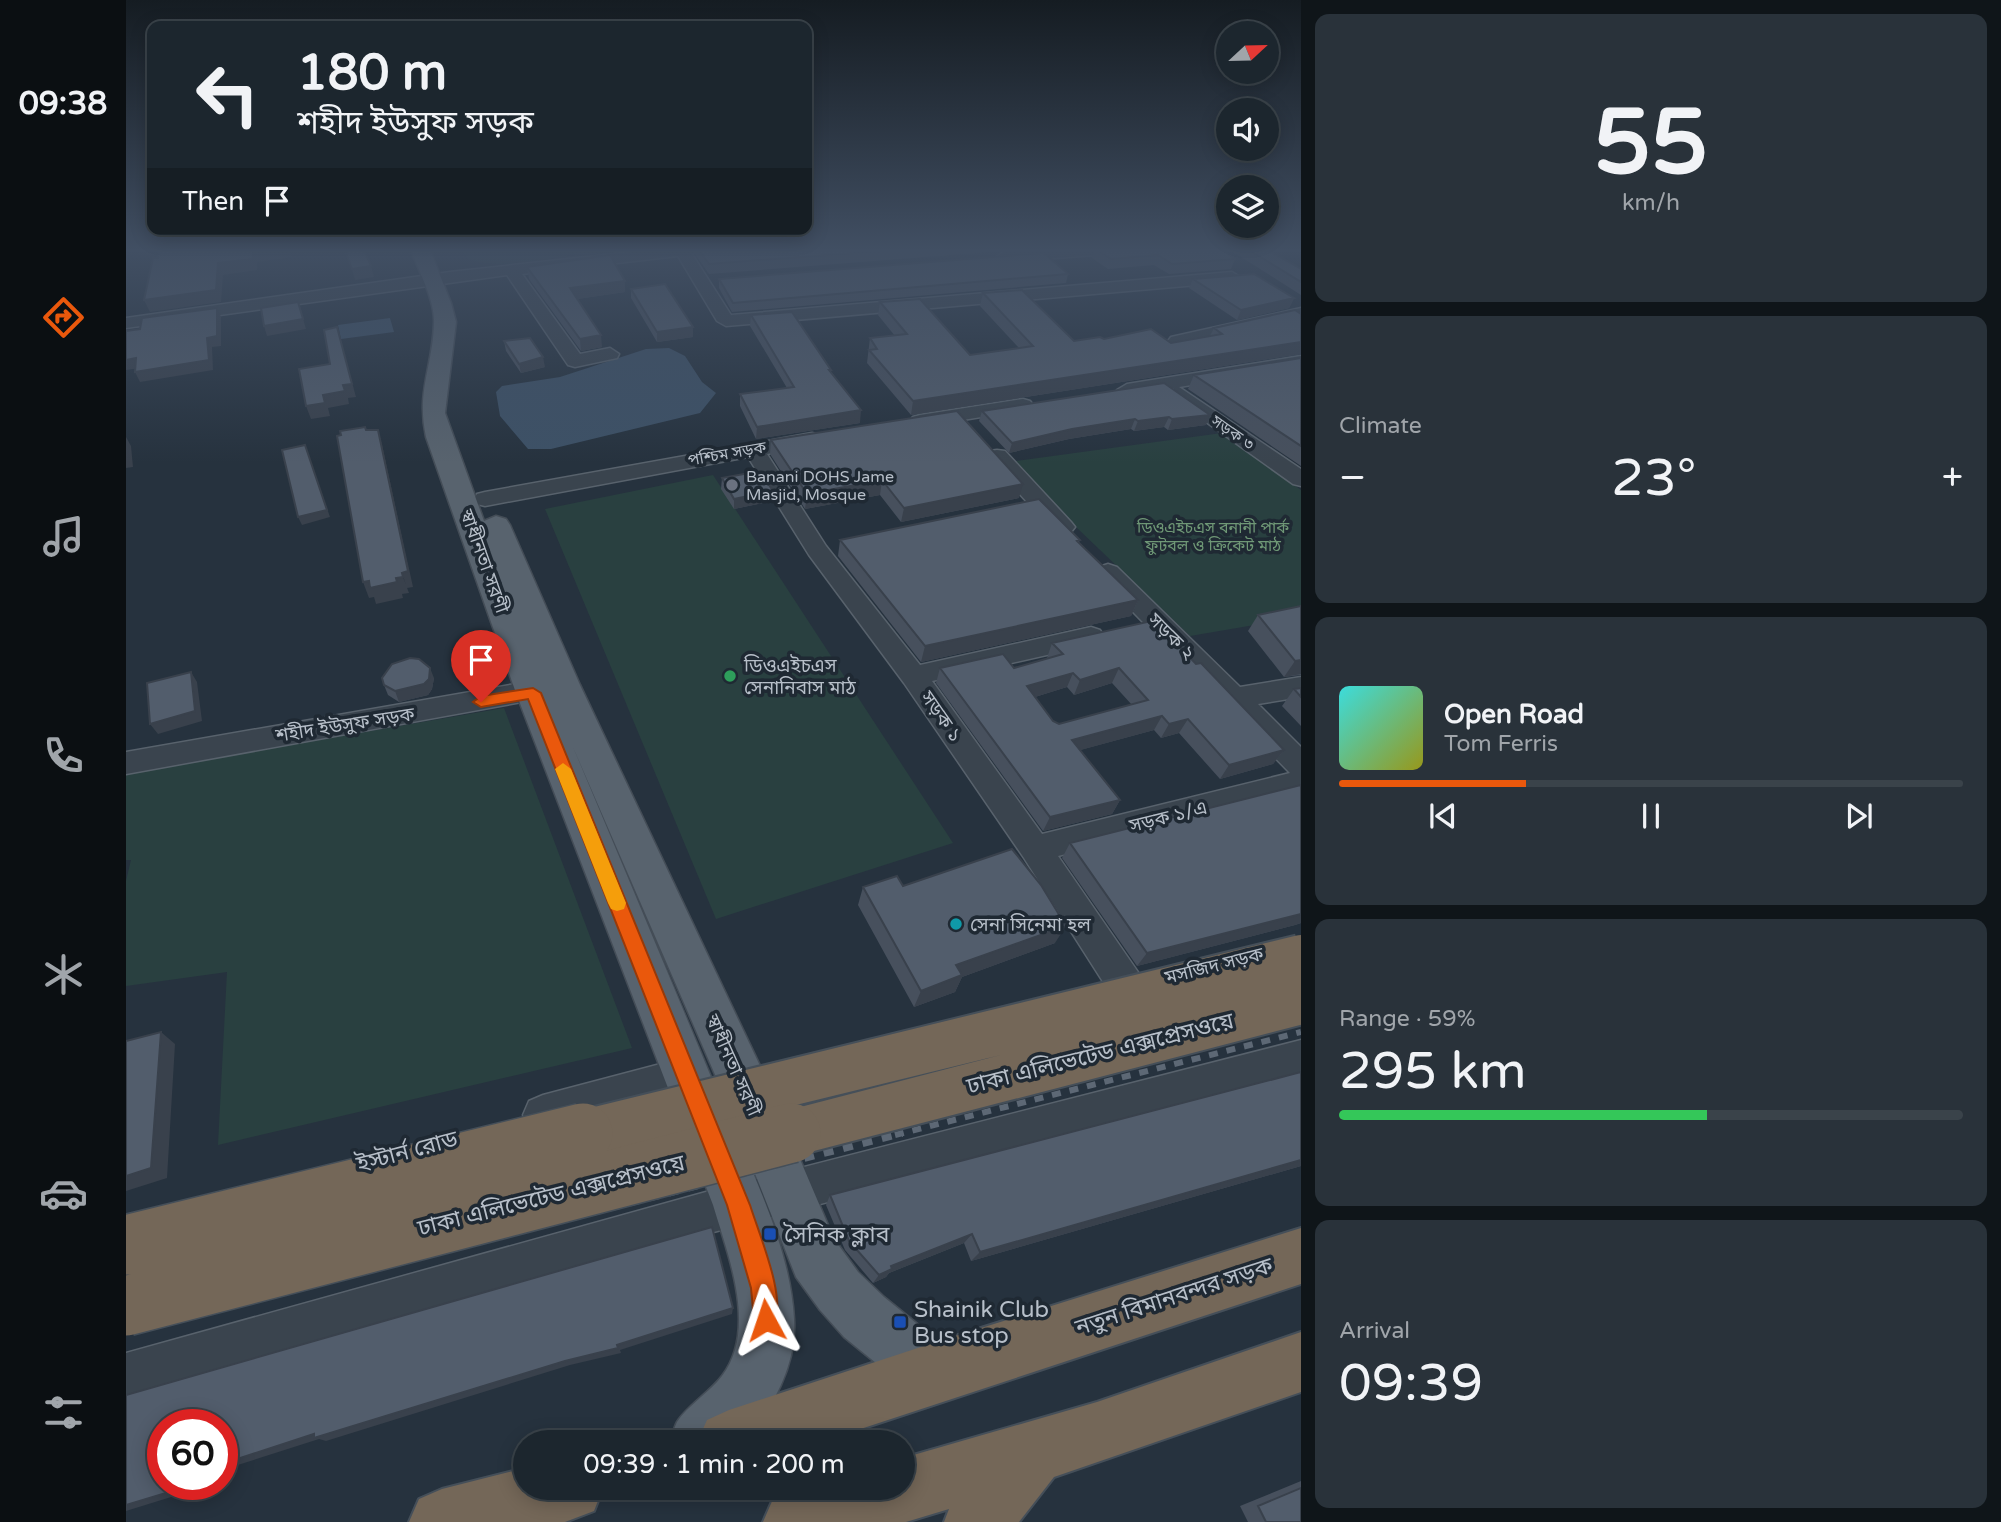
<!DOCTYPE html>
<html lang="en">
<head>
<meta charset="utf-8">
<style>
	:root { --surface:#1c262e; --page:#29323a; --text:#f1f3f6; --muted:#a0a5aa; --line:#3a434a; --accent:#ea580c }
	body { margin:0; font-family:"Varela Round","Noto Sans Bengali",sans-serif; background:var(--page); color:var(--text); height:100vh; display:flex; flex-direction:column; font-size:26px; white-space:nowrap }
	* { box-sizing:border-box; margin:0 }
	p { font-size:23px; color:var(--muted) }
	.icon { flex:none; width:38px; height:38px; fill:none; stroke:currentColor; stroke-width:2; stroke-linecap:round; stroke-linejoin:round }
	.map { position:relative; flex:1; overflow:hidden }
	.details { display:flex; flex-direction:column; gap:14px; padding:14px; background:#0f1519; width:700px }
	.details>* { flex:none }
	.guide { position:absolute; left:21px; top:21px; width:665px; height:214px; border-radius:14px; box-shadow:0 4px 18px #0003,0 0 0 2px var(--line); background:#1c262e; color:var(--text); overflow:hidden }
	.needle { width:46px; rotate:68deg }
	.buttons { position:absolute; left:1090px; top:21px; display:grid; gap:14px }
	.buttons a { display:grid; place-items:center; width:63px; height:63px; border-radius:50%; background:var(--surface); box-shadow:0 4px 18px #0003,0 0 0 2px var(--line); font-size:35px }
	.speed { position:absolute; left:21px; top:1409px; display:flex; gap:14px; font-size:35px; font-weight:700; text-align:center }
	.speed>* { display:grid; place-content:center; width:91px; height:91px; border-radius:50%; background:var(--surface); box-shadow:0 4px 18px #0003,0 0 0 2px var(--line); line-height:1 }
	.speed .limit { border:10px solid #d22; background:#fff; color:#111 }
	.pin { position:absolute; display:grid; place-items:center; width:60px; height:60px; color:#fff; margin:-72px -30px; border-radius:50% 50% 50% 0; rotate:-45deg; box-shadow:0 0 7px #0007 }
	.pin .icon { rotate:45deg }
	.me { position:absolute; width:77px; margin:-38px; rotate:355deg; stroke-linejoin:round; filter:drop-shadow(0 0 5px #0008) }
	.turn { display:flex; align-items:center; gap:24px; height:147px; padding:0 35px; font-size:32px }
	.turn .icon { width:91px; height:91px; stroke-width:2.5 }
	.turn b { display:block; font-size:49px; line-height:60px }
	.then { display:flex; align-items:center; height:66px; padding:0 35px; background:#0003; gap:14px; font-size:26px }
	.big { font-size:52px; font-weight:600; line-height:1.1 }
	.details .card { flex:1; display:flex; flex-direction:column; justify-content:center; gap:10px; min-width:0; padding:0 24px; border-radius:14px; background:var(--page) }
	.details .dial { align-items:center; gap:0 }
	.dial b { font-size:91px; line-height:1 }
	.song { display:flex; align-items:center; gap:21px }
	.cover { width:84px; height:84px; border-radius:10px; background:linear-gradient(135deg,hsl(180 70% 55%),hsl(60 70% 35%)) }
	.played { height:7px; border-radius:4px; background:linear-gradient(90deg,var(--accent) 30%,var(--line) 30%) }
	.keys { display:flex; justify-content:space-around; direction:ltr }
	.heat { display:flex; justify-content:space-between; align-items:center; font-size:38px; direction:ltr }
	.charge { height:10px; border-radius:5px; background:linear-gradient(90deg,#34c759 59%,var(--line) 0) }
	.trip { position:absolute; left:387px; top:1430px; width:402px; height:70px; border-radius:35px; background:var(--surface); box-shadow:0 4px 18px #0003,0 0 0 2px var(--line); font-weight:600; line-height:70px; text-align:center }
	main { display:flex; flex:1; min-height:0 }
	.tabs { display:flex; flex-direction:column; width:126px; justify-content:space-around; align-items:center; background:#0b0f12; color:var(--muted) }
	.tabs .icon { width:49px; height:49px }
	.tabs .active { color:var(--accent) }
	.tabs b { font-size:32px; color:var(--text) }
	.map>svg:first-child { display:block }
	.green { fill:#294040 }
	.water { fill:#3d5166 }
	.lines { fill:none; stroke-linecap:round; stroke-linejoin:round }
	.minor-casing { stroke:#58626c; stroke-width:3 }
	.major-casing { stroke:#444d57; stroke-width:3 }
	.highway-casing { stroke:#454f59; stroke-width:4 }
	.minor { fill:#3a444e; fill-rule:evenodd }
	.major { fill:#58636e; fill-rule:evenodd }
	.highway { fill:#746758; fill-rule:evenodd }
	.tram-far1 { stroke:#5d6875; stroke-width:2 }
	.tram { stroke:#5d6875; stroke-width:2.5 }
	.rail-far1 { stroke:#5d6875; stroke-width:6; stroke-dasharray:9 9; stroke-linecap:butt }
	.rail { stroke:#5d6875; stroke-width:8; stroke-dasharray:10 10; stroke-linecap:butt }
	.highway-bridge-far1-casing { stroke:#454f59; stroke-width:50; stroke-linecap:butt }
	.highway-bridge-casing { stroke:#454f59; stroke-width:62; stroke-linecap:butt }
	.highway-bridge-far1 { stroke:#746758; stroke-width:46 }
	.highway-bridge { stroke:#746758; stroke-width:59 }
	.wall { fill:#47505d; fill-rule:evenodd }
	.shaded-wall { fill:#39414c }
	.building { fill:#525d6c; stroke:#39414c; stroke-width:2; fill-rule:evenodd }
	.route { fill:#ea580c; stroke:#983908; stroke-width:2 }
	.slow { fill:#f59e0b }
	.worship-dot { fill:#6b7280; stroke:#1f2933; stroke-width:2.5 }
	.leisure-dot { fill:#2e9e5b; stroke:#1f2933; stroke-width:2.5 }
	.culture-dot { fill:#0f9aa8; stroke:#1f2933; stroke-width:2.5 }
	.transit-dot { fill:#1a4fb4; stroke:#1f2933; stroke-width:2.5 }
	.labels { text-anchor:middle; stroke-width:7; stroke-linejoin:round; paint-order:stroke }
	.far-street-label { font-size:16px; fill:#b7bfc9; stroke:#1f2933 }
	.far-poi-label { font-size:16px; fill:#b7bfc9; stroke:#1f2933; text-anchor:start }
	.far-park-label { font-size:16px; fill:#6f9876; stroke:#1f2933 }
	.street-label { font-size:19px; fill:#b7bfc9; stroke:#1f2933 }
	.poi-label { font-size:19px; fill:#b7bfc9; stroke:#1f2933; text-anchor:start }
	.near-street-label { font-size:23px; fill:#b7bfc9; stroke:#1f2933 }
	.near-poi-label { font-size:23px; fill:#b7bfc9; stroke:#1f2933; text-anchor:start }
</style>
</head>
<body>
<main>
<nav class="tabs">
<b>09:38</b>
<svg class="icon active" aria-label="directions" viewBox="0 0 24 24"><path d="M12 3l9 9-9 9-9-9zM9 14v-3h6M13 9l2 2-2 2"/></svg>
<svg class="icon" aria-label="music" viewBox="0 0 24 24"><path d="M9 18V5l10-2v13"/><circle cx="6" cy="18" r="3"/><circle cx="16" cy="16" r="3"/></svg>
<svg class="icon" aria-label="phone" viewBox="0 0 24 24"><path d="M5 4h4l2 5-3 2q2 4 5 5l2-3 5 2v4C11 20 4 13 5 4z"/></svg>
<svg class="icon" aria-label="climate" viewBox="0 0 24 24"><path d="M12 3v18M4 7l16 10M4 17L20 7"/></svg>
<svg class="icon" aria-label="car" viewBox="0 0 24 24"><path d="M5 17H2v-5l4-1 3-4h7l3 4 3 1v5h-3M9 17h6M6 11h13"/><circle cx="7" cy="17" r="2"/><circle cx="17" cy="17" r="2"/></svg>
<svg class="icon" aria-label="filters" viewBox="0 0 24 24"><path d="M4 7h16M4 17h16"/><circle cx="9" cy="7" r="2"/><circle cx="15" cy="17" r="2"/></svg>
</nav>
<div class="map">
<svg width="1175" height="1522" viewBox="0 0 1175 1522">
	<rect width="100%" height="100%" fill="#26323e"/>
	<path class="green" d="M337 250H448L451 254C421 258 368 271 341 258Z
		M1096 433 1175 490V617L1064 636 882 462Z
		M587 475 827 843 590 919 419 509Z
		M378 708 506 1048 92 1145 101 972 0 986V881L5 860H0V773Z"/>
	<path class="water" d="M264 318 268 332 215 339 212 325Z
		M543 348 559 356 576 382 590 393 574 413 425 449H402L374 416 370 392 376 386 434 377 520 349Z"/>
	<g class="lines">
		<g class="minor-casing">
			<path id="minor" d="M524 250H569L566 254 605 315 1106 272 1114 277 1106 282 600 326 591 321 552 256 396 274 454 354 484 348 493 354 491 358 449 367 442 365 381 275 0 328V318L324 272Z
				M913 250H977L969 255 878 262 870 257 878 252Z
				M1175 308V318L1051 346 1042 341 1045 337Z
				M1175 356V368L1053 387 1175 469V486L1167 484 1045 397 1042 393 1048 388 1001 396 991 390 1001 384Z
				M897 399 904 401 907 405 904 409 794 427 787 425 784 421 787 417 794 415Z
				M686 433 693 435 696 439 693 443 641 454 700 546 794 665 965 627 974 630 978 636 974 642 965 645 806 681 916 834 1164 773 973 577 970 572 973 567 982 564 991 567 1114 687 1175 677V697L1132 704 1175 747V794L932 856 1014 975 1019 987 1014 999 1001 1004 988 999 898 858 778 683 683 555 622 457 359 506 351 504 348 499 351 494 359 492Z
				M871 450 879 451 945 522 949 527 945 532H929L863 461 860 456 863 451Z
				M430 677 440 680 444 687 440 694 0 774V752Z
				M1175 1040V1078L580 1234 0 1399V1353L580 1192Z
				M561 1057 575 1062 580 1076 575 1090 561 1095 417 1135 403 1129 397 1115 403 1101 417 1095Z"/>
		</g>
		<g class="major-casing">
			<path id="major" d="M285 250H304L325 303 330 322 319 413 358 521 370 516 380 519 384 525 454 685 635 1068 708 1239 732 1272 758 1297 827 1353 836 1373 827 1393 807 1402 787 1393 718 1337 694 1310 670 1277 597 1093 447 747C495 861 543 975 590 1089 620 1159 664 1242 668 1319 671 1365 647 1409 616 1442H543C546 1436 548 1428 551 1422 561 1406 584 1392 596 1376 632 1329 602 1255 587 1205L390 693 300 437C290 391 307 366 308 323 309 300 293 272 285 250Z"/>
		</g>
		<g class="highway-casing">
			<path id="highway" d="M1175 1228V1284L695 1442H571L581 1420 603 1410 807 1343Z
				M1175 1332V1392L928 1477 893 1522H818L823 1509 780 1522H637L647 1499 675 1488H777V1458L971 1402Z
				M399 1468V1488H477L468 1511 439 1522H283L293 1499 316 1489Z"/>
		</g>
		<use href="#minor" class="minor"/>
		<use href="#major" class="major"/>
		<use href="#highway" class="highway"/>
		<path class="tram-far1" d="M647 1135 1175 1004"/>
		<path class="tram" d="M0 1296 654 1133"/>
		<path class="rail-far1" d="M769 1135 1175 1032"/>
		<path class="rail" d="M0 1331 776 1133"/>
		<g class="highway-bridge-far1-casing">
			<path id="highway-bridge-far1" d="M450 1135 1175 958
				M658 1135 1175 1001"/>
		</g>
		<g class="highway-bridge-casing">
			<path id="highway-bridge" d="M0 1245 457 1133
				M0 1306 665 1133"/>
		</g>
		<use href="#highway-bridge-far1" class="highway-bridge-far1"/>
		<use href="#highway-bridge" class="highway-bridge"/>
	</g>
	<path class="wall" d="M569 250H889L583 274 569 254Z
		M969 250H1096L1109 259 1105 269 1043 274 1028 265 982 269 966 258Z
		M1104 250H1123L1175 269V295Z
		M401 267 499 281V292L451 299 476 347 455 351 403 279Z
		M942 274 940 283 606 312 593 288V279Z
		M1067 279 1168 298 1163 308 1111 320 1063 288Z
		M505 289 567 337 531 342 505 298Z
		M857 293 948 341 978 339 1045 343 1084 336 1088 328 1175 314V354L785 415 741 363 744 338 769 336 752 315 754 302 844 355 893 348 854 306Z
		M625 315 705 370 704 373 734 423 630 439 614 406V394L661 388 624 326Z
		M378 341 419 367 395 373 380 351Z
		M1175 358V466L1062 389 1068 375Z
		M1038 383 1080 425 1042 430 1038 427 1008 431 1005 429 943 439 883 453 853 421 856 411Z
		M645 440 893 498 775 522 754 495 679 509 644 454Z
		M596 478 647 491V501L608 509 595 489Z
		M714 540H954L953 542 1012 600 1005 616 795 662 712 556Z
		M1175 606V675L1158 677 1122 631 1132 615Z
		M1034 624 1033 626 1070 664 1158 750 1147 764 1094 779 1053 733 1035 738 1028 730 954 750 994 800 986 814 917 831 810 683 814 668H888L922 659 921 658 926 643ZM986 683 1006 705 933 724 927 721 909 697 941 687 948 695Z
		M308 678 306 689 302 695 273 702 262 695 258 685Z
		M1175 688V726L1156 706 1168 689Z
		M1175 785V923L1169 925 1011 966 936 858 944 843Z
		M777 886 929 943 836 977 829 992 788 1007 732 905 737 887Z
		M1175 1072V1166L845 1261 838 1243 763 1273 760 1277 747 1283 719 1250 700 1205 704 1195Z
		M1175 1481V1522H1122L1114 1506Z"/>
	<path class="shaded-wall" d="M127 250H165L166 257 131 262V270L97 275 95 302 24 312 18 300 92 263Z
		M448 250H476V253L449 256Z
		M245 266 248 277 229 280 226 269Z
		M499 281V292L445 300 444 288Z
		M1168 298 1163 308 1111 320 1115 310Z
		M172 302 180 329 141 336 138 326Z
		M91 308 95 317V346L86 347 87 370 14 382 9 372 81 338Z
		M211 327 230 397 222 398 223 404 202 408 204 416 185 419 180 406 197 395Z
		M567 327V337L531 342V332Z
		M475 335 476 347 455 351 454 339Z
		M1175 342V354L785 415 787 401Z
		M417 357 419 367 395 373 393 364Z
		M10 358 15 368 0 370V360Z
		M735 410 734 423 630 439 631 427Z
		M1084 415 1080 425 1042 430 1046 419Z
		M1043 417 1038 427 1008 431 1012 421Z
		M1009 419 1005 429 943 439 883 453 886 443 946 429Z
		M252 430 256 445 287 587 281 588 276 573Z
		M0 437 5 446 7 467 0 468Z
		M179 445 204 517 176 525 172 517Z
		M756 480 754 495 679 509 681 494Z
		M897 484 893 498 775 522 778 508Z
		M647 491V501L608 509V499Z
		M277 577 283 593 276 594 277 598 250 604 248 597 243 598 237 582Z
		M1012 600 1005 616 795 662 799 646Z
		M1175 660V674L1158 677 1169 661Z
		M304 668 308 678 306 689 302 695 273 702 269 691Z
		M993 668 986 683 948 695 954 680Z
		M65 672 71 682 76 721 32 734 24 724Z
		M947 673 941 687 896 701 901 686Z
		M1036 716 1028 730 940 754 946 740Z
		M1062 719 1053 733 1035 738 1043 724Z
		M1158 750 1147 764 1094 779 1103 765Z
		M994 800 986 814 917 831 924 817Z
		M1175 914V923L1169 925 1011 966 1021 953Z
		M940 926 929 943 836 977 829 992 788 1007 795 991 830 965Z
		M35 1032 49 1044 41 1178 0 1191V1176Z
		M1175 1160V1166L845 1261 854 1252Z
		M846 1234 838 1243 763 1273 760 1277 747 1283 753 1275 765 1266Z
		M607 1308 606 1314 494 1350 495 1353 444 1365 200 1441 193 1439 96 1470V1464L188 1434 491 1345Z
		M41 1484H59L58 1493 0 1511V1505Z"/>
	<path class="building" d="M33 250H131H127V259L92 263 90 290 18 300 27 258H32Z
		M219 250H238L245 266 226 269Z
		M573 250H769L583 264Z
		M972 250H1096L1109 259 1046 264 1032 255 985 259Z
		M1123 250H1142L1175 269V282Z
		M918 253 942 274 607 303 593 279Z
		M484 255 499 281 444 288 475 335 454 339 401 267Z
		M1128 274 1168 298 1115 310 1067 279Z
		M539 284 567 327 531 332 505 289Z
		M896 290 948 341 974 337 978 339 1025 329 1045 343 1096 334 1088 328 1169 310 1175 314V342L787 401 743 350 751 349 744 338 781 334 754 302 794 299 844 355 907 346 857 293Z
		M172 302 177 319 138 326 135 308Z
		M91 308V336L81 338 83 360 9 372 10 358 0 360V331L14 329 16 318Z
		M666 312 705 370H703L735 410 631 427 614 394 668 387 625 315Z
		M211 327 226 384 217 385 219 391 197 395 199 403 180 406 173 369 204 364 198 330Z
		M404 338 417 357 393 364 378 341Z
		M1175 358V446L1068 375Z
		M1038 383 1084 415 1046 419 1043 417 1012 421 1009 419 946 429 886 443 856 411Z
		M831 411 897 484 778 508 756 480 681 494 645 440Z
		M239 427 240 430H252L282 571 276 573 277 577 270 578 271 582 244 588 243 581 237 582 211 436 215 435 214 431Z
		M179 445 201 510 172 517 156 450Z
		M634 471 647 491 608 499 596 478Z
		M913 499 954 540 951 541 1012 600 799 646 714 540Z
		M1175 606V660L1169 661 1132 615Z
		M1030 620 1034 624H1031L1070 664 1075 663 1158 750 1103 765 1062 719 1043 724 1036 716 946 740 994 800 924 817 814 668 877 654 888 668 937 654 926 643ZM993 668 1022 700 933 724 927 721 901 686 947 673 954 680Z
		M284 658 293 659 304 668 303 679 298 684 269 691 258 685 256 678 266 664Z
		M65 672 69 711 24 724 21 683Z
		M1175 688V697L1168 689Z
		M1175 785V914L1021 953 944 843Z
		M886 849 915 885 940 926 830 965 836 975 795 991 737 887 771 876 777 886Z
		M35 1032 25 1168 0 1176V1041Z
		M1175 1072V1160L854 1252 846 1234 765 1266 766 1269 753 1275 723 1241 704 1195Z
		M586 1227 607 1308 491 1345 492 1348 439 1361 188 1438V1434L96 1464V1424H37V1484H41L40 1493 0 1505V1395Z
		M1175 1488V1522H1140L1132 1506Z"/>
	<linearGradient id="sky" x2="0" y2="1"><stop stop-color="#151c22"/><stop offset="0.54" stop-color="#414f63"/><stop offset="1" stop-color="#414f63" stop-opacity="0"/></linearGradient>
	<rect width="1175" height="463" fill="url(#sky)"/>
	<path class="route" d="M407 688 415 693 624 1205C634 1237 661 1298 648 1328L640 1332 631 1328 628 1320 625 1288 601 1205 402 699 355 707 347 702 355 696Z"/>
	<path class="slow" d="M437 763 445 769 500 903 498 909 491 911 485 909 482 903 429 769Z"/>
	<circle class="worship-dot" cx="606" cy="485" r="7"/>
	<circle class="leisure-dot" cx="604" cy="676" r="7"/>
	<circle class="culture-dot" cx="830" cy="924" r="7"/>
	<g class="transit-dot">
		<rect x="637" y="1227" width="14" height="14" rx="3.5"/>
		<rect x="767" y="1315" width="14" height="14" rx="3.5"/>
	</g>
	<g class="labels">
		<g class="far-street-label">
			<text transform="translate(1107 432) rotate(35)" y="6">সড়ক ৩</text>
			<text transform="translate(601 453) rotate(-10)" y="6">পশ্চিম সড়ক</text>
		</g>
		<g class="far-poi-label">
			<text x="620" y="482">Banani DOHS Jame<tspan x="620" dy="18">Masjid, Mosque</tspan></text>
		</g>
		<g class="far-park-label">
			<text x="1087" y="533">ডিওএইচএস বনানী পার্ক<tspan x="1087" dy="18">ফুটবল ও ক্রিকেট মাঠ</tspan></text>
		</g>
		<g class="street-label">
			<text transform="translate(359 561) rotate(70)" y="7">স্বাধীনতা সরণী</text>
			<text transform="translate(1046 636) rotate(45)" y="7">সড়ক ২</text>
			<text transform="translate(816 716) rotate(55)" y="7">সড়ক ১</text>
			<text transform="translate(219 724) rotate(-9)" y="7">শহীদ ইউসুফ সড়ক</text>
			<text transform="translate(1042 816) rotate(-14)" y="7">সড়ক ১/এ</text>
			<text transform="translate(1088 965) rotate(-14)" y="7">মসজিদ সড়ক</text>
			<text transform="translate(608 1065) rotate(66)" y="7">স্বাধীনতা সরণী</text>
		</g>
		<g class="poi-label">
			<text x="618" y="672">ডিওএইচএস<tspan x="618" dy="22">সেনানিবাস মাঠ</tspan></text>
			<text x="844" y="931">সেনা সিনেমা হল</text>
		</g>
		<g class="near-street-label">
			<text transform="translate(974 1053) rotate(-14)" y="8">ঢাকা এলিভেটেড এক্সপ্রেসওয়ে</text>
			<text transform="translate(281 1151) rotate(-15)" y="8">ইস্টার্ন রোড</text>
			<text transform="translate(425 1195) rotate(-14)" y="8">ঢাকা এলিভেটেড এক্সপ্রেসওয়ে</text>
			<text transform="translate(1048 1296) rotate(-18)" y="8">নতুন বিমানবন্দর সড়ক</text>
		</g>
		<g class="near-poi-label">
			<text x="658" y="1242">সৈনিক ক্লাব</text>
			<text x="788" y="1317">Shainik Club<tspan x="788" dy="26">Bus stop</tspan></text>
		</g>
	</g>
</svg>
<div class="buttons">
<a><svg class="needle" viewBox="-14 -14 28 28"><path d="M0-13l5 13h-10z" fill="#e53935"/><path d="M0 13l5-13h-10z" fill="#a0a5aa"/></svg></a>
<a><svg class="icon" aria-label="sound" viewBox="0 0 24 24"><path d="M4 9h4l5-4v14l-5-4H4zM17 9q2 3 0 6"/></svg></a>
<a><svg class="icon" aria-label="layers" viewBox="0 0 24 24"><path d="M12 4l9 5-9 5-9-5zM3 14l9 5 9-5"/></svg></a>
</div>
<div class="speed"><div class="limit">60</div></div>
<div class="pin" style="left:355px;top:702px;background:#d93025"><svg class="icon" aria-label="arrive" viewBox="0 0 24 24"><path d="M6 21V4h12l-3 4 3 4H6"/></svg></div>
<svg class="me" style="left:640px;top:1320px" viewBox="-20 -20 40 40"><path d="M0-17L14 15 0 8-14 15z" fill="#ea580c" stroke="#fff" stroke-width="4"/></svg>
<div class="trip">09:39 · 1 min · 200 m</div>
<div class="guide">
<div class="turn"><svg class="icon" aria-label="left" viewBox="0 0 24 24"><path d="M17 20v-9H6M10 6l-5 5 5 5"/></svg><div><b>180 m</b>শহীদ ইউসুফ সড়ক</div></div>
<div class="then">Then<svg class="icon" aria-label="arrive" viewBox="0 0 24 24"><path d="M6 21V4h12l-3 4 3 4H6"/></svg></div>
</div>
</div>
<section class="details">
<div class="card dial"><b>55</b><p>km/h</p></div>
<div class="card"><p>Climate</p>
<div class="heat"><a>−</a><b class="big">23°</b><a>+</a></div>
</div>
<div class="card">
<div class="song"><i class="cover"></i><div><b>Open Road</b><p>Tom Ferris</p></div></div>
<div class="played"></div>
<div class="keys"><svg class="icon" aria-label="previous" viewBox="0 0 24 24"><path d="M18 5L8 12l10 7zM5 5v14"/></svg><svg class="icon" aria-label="pause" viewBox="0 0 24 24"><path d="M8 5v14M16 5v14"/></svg><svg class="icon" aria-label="next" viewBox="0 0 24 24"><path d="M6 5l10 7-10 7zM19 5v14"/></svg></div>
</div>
<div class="card"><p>Range · 59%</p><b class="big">295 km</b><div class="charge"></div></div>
<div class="card"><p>Arrival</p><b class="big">09:39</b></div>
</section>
</main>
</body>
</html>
